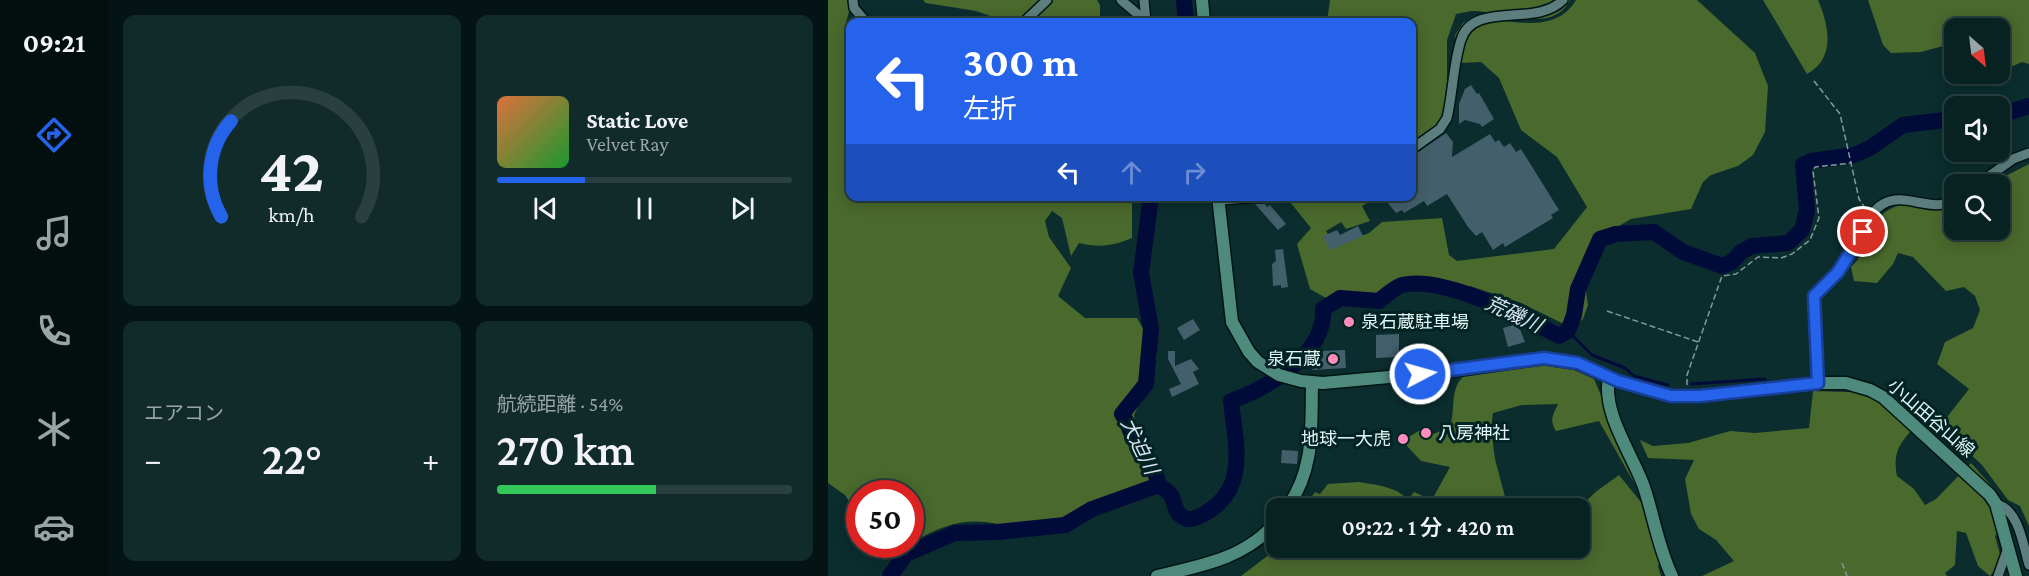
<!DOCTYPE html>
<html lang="ja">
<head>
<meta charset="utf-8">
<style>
	:root { --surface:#082222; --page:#112a2a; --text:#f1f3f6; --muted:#98a4a5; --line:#293f40; --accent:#2563eb }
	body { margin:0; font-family:"Crimson Pro","Noto Sans JP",serif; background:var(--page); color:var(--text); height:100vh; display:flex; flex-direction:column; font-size:22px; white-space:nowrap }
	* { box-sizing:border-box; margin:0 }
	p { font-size:20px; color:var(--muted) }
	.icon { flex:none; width:33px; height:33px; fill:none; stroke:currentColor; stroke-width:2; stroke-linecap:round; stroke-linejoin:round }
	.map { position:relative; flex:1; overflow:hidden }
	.panel { display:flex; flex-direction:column; gap:15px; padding:15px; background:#041313; width:720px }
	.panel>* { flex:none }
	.guide { position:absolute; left:18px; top:18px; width:570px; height:183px; border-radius:12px; box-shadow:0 3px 15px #0003,0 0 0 2px var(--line); background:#2563eb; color:#fff; overflow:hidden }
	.needle { width:39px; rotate:152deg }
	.tools { position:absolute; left:1116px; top:18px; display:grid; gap:12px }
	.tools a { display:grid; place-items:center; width:66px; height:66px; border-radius:12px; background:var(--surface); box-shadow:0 3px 15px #0003,0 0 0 2px var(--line); font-size:30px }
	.speed { position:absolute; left:18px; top:480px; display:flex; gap:12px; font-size:30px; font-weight:700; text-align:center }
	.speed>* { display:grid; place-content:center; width:78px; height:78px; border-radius:50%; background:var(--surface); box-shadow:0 3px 15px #0003,0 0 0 2px var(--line); line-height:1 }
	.speed .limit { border:9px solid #d22; background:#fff; color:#111 }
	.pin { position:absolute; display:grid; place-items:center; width:51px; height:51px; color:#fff; margin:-26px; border:3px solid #fff; border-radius:50%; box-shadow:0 2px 6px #0007 }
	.me { position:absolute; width:66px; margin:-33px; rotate:84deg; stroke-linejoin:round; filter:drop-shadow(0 0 4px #0008) }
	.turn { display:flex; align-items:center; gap:21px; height:126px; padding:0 18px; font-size:27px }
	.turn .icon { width:78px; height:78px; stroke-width:2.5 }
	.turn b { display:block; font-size:42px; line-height:51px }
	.lanes { display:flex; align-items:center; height:57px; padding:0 18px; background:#0003; justify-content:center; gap:30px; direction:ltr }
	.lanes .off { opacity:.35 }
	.big { font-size:45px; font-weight:600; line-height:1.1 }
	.panel .card { flex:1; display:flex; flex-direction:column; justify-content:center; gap:9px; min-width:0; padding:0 21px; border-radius:12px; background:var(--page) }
	.panel .dial { align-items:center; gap:0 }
	.dial svg { height:156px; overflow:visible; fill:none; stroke:var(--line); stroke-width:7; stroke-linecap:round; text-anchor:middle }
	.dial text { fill:var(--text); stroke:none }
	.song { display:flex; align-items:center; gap:18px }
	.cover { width:72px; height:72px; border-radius:9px; background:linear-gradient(135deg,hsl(20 70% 55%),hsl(130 70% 35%)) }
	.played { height:6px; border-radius:3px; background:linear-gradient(90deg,var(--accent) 30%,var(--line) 30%) }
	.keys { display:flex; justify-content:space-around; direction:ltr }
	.heat { display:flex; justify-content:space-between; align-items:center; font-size:33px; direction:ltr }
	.charge { height:9px; border-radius:4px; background:linear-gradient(90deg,#34c759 54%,var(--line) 0) }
	.panel .tiles { flex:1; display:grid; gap:15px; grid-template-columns:repeat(2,1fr) }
	.trip { position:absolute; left:438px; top:498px; width:324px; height:60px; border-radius:12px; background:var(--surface); box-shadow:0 3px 15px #0003,0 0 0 2px var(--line); font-weight:600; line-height:60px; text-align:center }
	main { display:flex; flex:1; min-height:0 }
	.dock { display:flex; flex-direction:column; width:108px; justify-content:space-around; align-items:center; background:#030e0e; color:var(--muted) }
	.dock .icon { width:42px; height:42px }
	.dock .active { color:var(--accent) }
	.dock b { font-size:27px; color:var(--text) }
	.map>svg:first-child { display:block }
	.forest { fill:#4a692d }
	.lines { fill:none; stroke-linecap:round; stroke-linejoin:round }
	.stream { stroke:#000b3a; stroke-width:3 }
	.river { stroke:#000b3a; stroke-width:16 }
	.building { fill:#435f6b }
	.street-casing { stroke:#001414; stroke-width:12 }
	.secondary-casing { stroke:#001414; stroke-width:15 }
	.path { stroke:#819a9a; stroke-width:1.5; stroke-dasharray:6 3; stroke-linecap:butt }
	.street { stroke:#5d7e7e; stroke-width:9 }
	.secondary { stroke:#4e8b7d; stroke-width:12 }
	.route-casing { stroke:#184099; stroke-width:15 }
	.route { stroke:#2563eb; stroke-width:10 }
	.poi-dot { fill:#ff8eba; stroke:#012323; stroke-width:2 }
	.labels { text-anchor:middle; stroke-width:6; stroke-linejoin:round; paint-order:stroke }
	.poi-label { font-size:18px; fill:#e3f5f4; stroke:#012323; text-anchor:start }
	.street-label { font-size:18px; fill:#e3f5f4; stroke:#012323 }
	.water-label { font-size:20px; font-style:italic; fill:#d9e3f4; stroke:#012323 }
</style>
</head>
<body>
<main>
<nav class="dock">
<b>09:21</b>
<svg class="icon active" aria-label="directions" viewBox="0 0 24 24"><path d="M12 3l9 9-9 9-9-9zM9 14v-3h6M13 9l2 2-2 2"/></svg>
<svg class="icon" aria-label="music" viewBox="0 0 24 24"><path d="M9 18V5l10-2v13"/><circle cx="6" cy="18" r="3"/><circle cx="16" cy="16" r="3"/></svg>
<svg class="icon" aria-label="phone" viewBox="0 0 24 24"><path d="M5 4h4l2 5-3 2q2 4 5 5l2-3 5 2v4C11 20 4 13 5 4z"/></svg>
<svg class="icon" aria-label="climate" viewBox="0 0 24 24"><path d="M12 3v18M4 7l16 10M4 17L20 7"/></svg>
<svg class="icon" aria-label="car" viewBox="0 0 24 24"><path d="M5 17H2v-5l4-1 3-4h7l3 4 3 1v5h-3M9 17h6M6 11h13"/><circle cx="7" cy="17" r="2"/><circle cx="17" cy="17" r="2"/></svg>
</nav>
<section class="panel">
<div class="tiles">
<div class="card dial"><svg viewBox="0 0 100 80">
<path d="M14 69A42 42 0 1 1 86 69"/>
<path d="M14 69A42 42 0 0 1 19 20" stroke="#2563eb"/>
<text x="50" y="56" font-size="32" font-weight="700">42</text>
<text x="50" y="72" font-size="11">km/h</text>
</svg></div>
<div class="card">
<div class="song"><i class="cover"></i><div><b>Static Love</b><p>Velvet Ray</p></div></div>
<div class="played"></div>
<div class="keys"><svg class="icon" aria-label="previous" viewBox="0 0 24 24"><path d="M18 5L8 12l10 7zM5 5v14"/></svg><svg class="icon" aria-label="pause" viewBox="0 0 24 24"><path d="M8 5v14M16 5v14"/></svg><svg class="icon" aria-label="next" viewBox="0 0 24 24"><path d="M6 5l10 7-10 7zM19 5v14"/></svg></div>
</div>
<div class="card"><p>エアコン</p>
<div class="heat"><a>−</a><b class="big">22°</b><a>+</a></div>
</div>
<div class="card"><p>航続距離 · 54%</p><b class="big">270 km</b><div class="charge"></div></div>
</div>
</section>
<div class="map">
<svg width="1201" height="576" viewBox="0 0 1201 576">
	<rect width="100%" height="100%" fill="#0b2d2d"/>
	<path class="forest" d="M0 0H24L17 27 22 28V196L304 197V238C285 246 271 248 251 243L243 256 234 218 224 211 217 221 221 237 243 268 230 296 257 318H309L329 353 327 371 306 415 311 442 331 464 333 476 326 486C292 491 264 505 239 528L215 520 203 534C155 516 127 516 82 544V494H32L31 516 17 495 0 483Z
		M95 0H269L272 5V20L264 22H179L148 11 98 3Z
		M502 0H742C725 35 674 11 646 11 640 11 634 13 628 14L619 40V95L613 118 605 129 584 142V22H499Z
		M748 0H869L927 53 940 86 937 132 925 155 910 166 883 175 875 182 863 209 803 219 784 230 760 266 756 279 760 305 755 319 749 324 738 325 691 302 642 286 570 290 531 302H505L482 289 469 244 483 228 458 197H550L534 206 542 221 518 229 513 222 498 231 507 246 541 233 554 222 614 218 621 255 629 261 726 249 759 207 729 157 693 130 671 78 653 62 632 63 627 35 635 23 646 16C679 20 727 36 748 0Z
		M935 0H990C1001 26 1008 58 979 74Z
		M1040 0H1201V64L1194 62 1172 72V28H1126V43L1093 52 1063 53 1055 45Z
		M1201 164V526L1192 506 1180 500 1154 465 1112 426 1141 389 1109 364 1117 342 1145 328 1152 310 1147 296 1136 287 1118 291 1085 257 1070 253 1065 264 1049 283 1026 281 1023 267C1037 254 1039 240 1048 223 1060 199 1100 202 1124 198L1126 199V230H1172V184H1162Z
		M710 362 735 365 766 379 812 486 809 488 771 421 728 431C721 420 725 415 730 404L694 405 665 413 663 428 667 459 680 508C665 508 650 510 635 508 620 507 622 498 603 505L583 496 586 492 595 496H606L622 467 593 461 579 446V438L594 429 603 435 622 427C628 408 621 388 637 375Z
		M985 391 1057 393 1090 423C1073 442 1064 450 1069 476L1086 489 1097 505 1108 499 1143 463 1168 491 1180 520 1167 536 1174 561 1162 576 1150 566 1138 533 1129 531 1127 565 1117 573 1119 576H874L906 561 888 540 871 529 863 514 857 479 866 460 820 458 812 440 825 446 860 443 902 431 927 433 981 428Z
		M791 475 829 522 836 554 830 566 833 576H413L442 554 448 546 752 548V535L760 536C738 506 770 491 791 475Z
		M531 482C554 486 574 487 586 508H476L487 492 492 494 500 484Z"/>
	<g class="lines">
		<path class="stream" d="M740 331 764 355 797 368 806 376 840 385
			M863 384 937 379"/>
		<path class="river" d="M356 0 358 22
			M1172 115 1201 106
			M323 196 313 273 323 329 318 384 294 414C301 424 302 433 308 443 318 461 325 463 331 485
			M331 485C334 488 339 490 342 494 348 501 345 512 355 517 362 522 369 517 376 514 422 489 407 442 403 401 440 388 498 354 495 309L512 298 551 301C557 296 566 288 574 285 615 275 695 317 731 336L740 331 746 315 750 289 772 239 788 234 826 232 855 252 894 266 904 262 913 252 924 246 960 243 974 230 979 210 975 165 983 161 1026 155 1042 148 1075 125 1126 119
			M62 576 78 554 127 533 170 532 237 525 264 509 331 485"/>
	</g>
	<path class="building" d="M643 85 649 94 651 93 666 119 654 127 652 124 637 120 631 124V104L637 89Z
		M618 133 625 142 624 157 662 134 667 142 671 140 676 147 682 143 688 152 693 149 731 210 723 215 725 218 677 247 675 243 665 250 654 232 648 236 640 227 619 194 599 206 596 201 576 213 574 210 568 213 554 196H584V156Z
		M427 204H437L439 207 442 205 458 224 450 230Z
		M530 226 535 236 502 250 495 236 509 230 512 235Z
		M455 249 460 287 453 288V285L445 286 444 264 448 261 447 250Z
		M365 319 372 330 356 340 349 328Z
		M690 324 697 342 680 347 675 328Z
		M571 334V357L548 358V335Z
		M517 350 518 368 484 370 483 358H492L491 351Z
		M340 351H347V366L363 359 371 369 365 372 371 384 344 397 341 389 353 384 340 359Z
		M454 450 470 451 469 464 453 463Z"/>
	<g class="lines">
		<g class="street-casing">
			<path id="street" d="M25 0 26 8 38 22
				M293 0 319 22
				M316 0 318 22
				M196 22 219 0
				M584 149 612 129 619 118C625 93 625 65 633 40 645 0 708 28 735 0
				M1150 184 1185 159 1201 153
				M391 200 452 196
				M990 383 986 296C1001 283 1014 268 1025 251 1035 237 1039 213 1055 204 1077 191 1104 214 1126 200
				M1168 504C1191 509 1195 545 1201 565
				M1170 576 1180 548"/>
		</g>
		<g class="secondary-casing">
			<path id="secondary" d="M374 0 376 22
				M390 196 404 322 421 352 430 362 451 375 473 381 495 383 616 372 716 358 750 363 790 381 843 396H872L990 383H1018L1042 390 1055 397 1162 495 1168 504 1188 576
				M781 377C774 414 804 453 816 487 826 517 830 547 844 576
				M459 508C487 469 483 428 484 383
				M329 576C373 566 418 558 448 522"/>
		</g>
		<path class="path" d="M986 81 1012 114 1031 199 1037 208
			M779 311 870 342
			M859 385V375L894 276 908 274 930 257 953 258 964 254 982 240 991 218 985 171 987 167 1024 163
			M1014 563 1019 576"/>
		<use href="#street" class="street"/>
		<use href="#secondary" class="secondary"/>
	</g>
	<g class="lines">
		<g class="route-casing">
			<path id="route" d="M592 374 716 358 750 363 790 381 843 396H872L990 383 986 296 1010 272 1035 232"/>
		</g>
		<use href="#route" class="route"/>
	</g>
	<g class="poi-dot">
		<circle cx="521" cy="322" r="6"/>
		<circle cx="505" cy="359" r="6"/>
		<circle cx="598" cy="433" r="6"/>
		<circle cx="575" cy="439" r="6"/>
	</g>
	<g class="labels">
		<g class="poi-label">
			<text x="533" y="328">泉石蔵駐車場</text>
			<text x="493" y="365" text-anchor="end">泉石蔵</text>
			<text x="610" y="439">八房神社</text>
			<text x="563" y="445" text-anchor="end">地球一大虎</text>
		</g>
		<g class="street-label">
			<text transform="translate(1103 418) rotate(41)" y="6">小山田谷山線</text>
		</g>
		<g class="water-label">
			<text transform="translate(686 314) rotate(25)" y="7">荒磯川</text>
			<text transform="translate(312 446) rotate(64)" y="7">犬迫川</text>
		</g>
	</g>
</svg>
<div class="tools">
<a><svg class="needle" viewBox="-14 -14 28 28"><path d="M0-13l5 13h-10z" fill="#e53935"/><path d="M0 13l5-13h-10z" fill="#98a4a5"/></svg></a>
<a><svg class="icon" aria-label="sound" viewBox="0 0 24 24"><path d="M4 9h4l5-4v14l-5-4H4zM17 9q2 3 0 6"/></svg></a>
<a><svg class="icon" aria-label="search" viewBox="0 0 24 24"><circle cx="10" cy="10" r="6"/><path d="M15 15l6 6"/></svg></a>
</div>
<div class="speed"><div class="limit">50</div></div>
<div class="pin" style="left:1035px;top:232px;background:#d93025"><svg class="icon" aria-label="arrive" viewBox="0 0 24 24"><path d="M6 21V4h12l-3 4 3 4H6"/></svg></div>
<svg class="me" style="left:592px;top:374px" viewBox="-20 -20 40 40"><circle r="17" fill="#2563eb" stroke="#fff" stroke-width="3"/><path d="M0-11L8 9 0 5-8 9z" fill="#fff"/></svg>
<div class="trip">09:22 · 1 分 · 420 m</div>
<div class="guide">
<div class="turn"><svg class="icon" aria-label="left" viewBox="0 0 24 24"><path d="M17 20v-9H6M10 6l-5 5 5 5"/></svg><div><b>300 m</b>左折</div></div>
<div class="lanes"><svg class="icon" aria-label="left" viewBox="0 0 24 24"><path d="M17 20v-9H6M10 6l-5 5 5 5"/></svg><svg class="icon off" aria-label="ahead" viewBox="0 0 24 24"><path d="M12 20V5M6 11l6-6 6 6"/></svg><svg class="icon off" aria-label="right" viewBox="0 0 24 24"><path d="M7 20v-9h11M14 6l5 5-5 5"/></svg></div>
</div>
</div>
</main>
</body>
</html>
